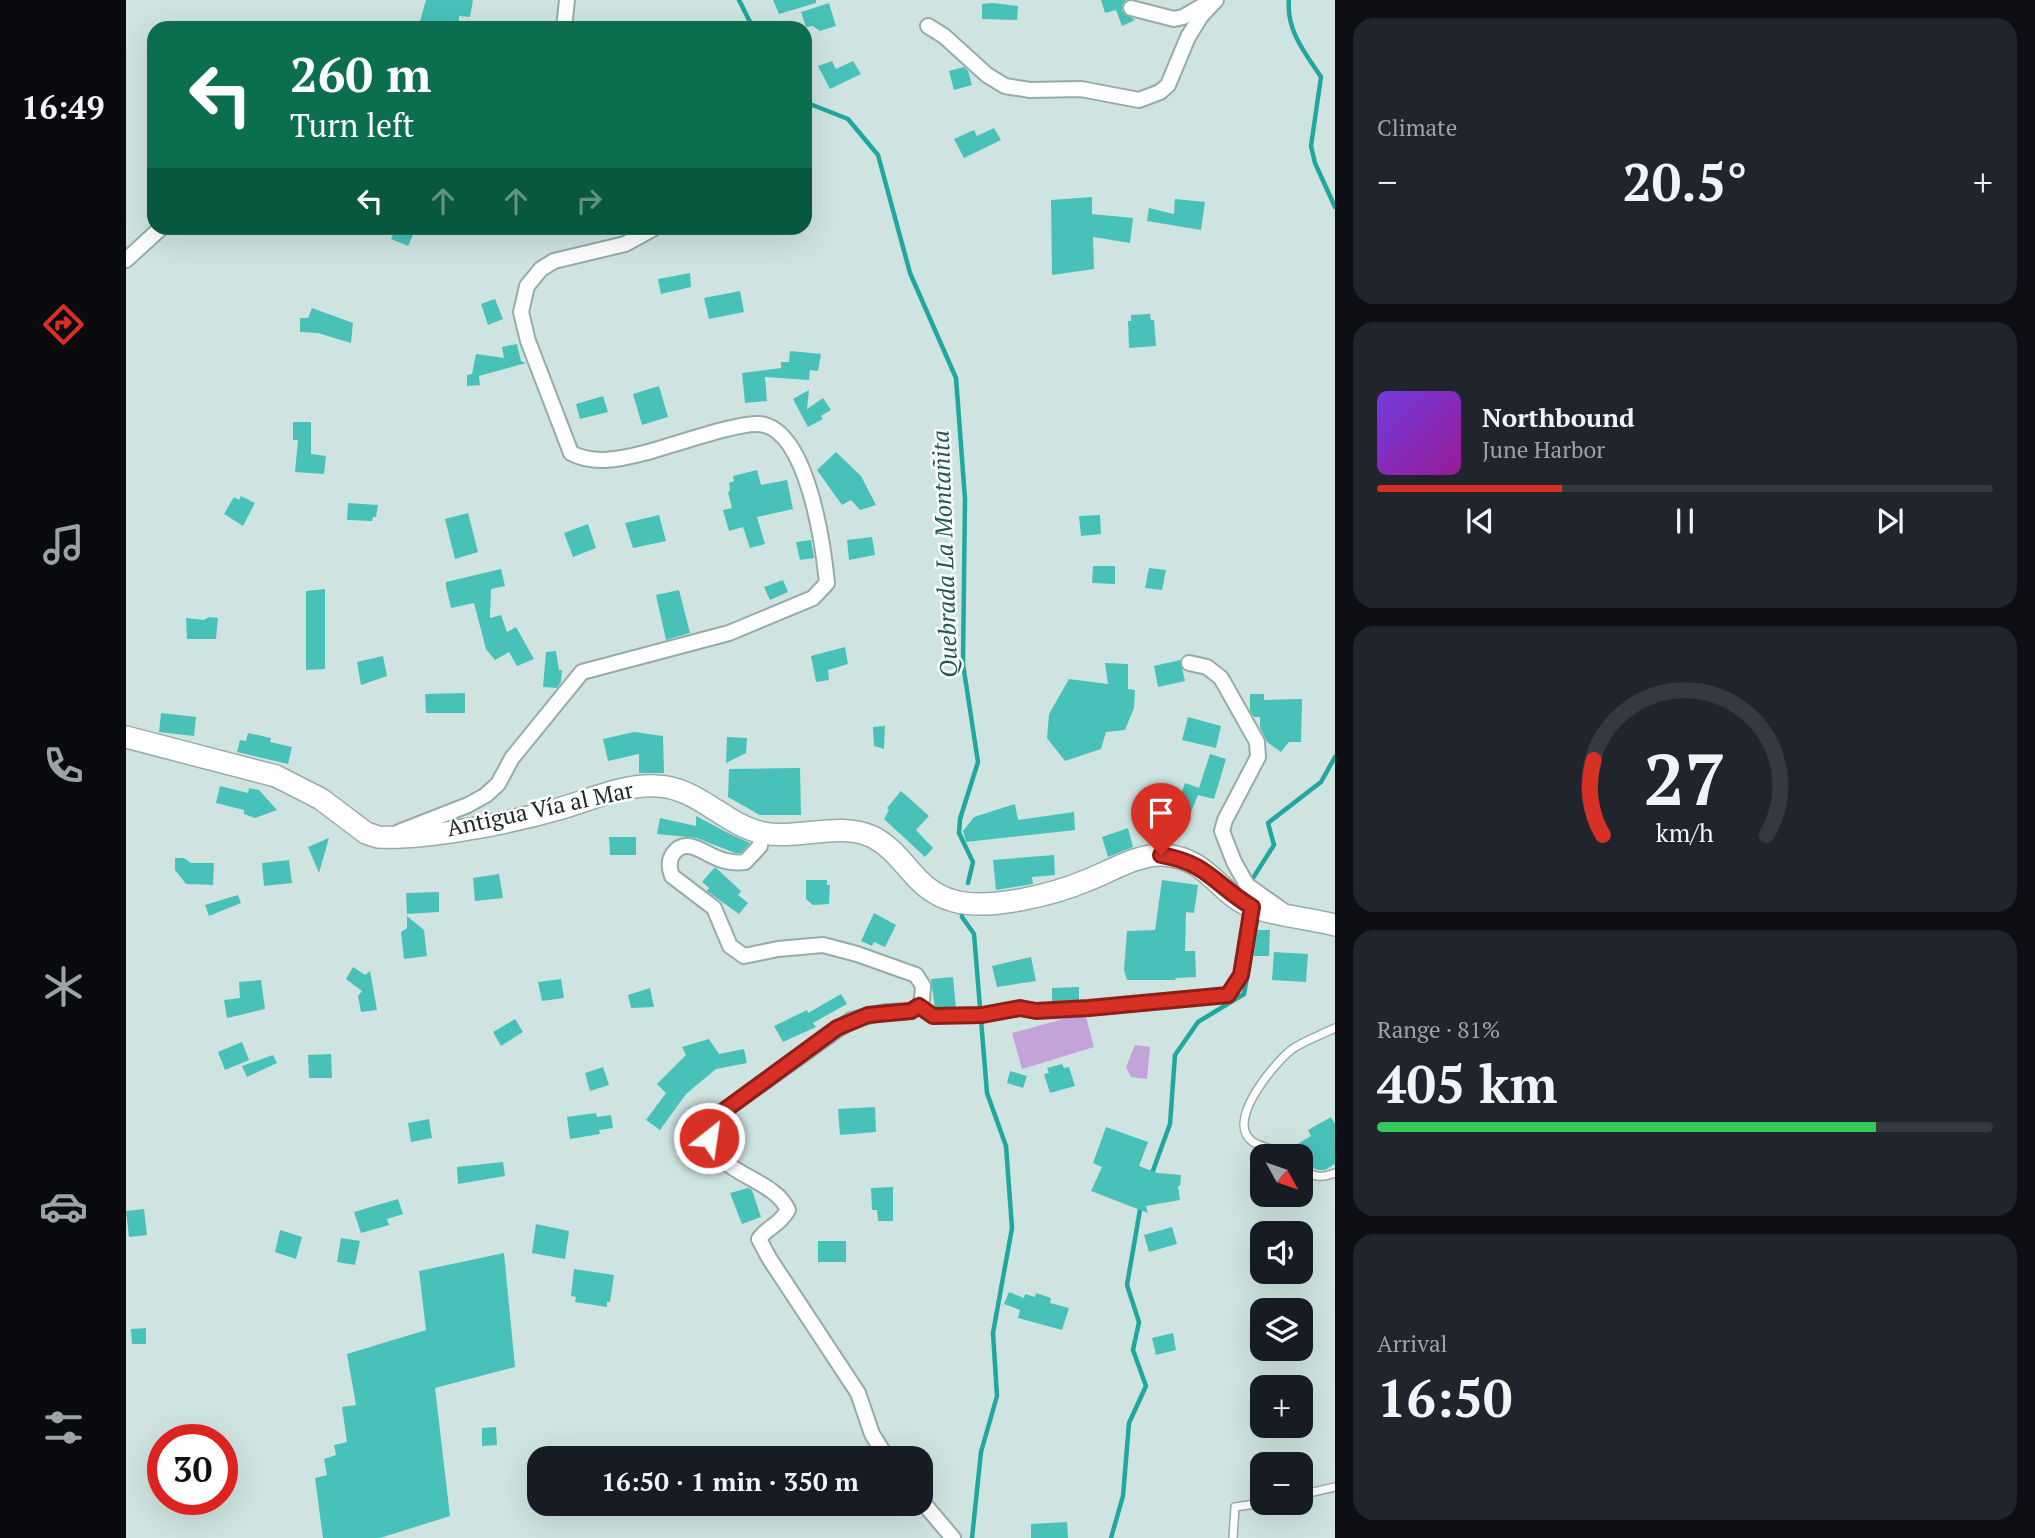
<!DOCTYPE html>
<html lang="en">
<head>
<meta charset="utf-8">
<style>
	:root { --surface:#171b24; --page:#20242c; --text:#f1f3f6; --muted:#9ea1a6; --line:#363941; --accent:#d93025 }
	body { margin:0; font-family:"PT Serif",serif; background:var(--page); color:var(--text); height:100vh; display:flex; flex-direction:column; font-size:26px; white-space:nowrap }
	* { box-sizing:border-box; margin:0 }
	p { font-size:23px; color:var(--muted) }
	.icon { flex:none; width:38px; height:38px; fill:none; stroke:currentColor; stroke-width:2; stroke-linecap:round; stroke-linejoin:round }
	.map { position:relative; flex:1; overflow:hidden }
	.details { display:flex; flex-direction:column; gap:18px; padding:18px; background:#0d0f14; width:700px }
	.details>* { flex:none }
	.hud { position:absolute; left:21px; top:21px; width:665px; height:214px; border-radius:21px; box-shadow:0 7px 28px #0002; background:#0b6e4f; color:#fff; overflow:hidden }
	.needle { width:46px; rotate:130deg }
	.tools { position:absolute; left:1124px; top:1144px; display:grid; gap:14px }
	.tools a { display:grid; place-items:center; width:63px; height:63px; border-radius:14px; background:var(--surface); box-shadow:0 7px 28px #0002; font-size:35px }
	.speed { position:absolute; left:21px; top:1424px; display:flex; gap:14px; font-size:35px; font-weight:700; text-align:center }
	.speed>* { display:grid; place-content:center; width:91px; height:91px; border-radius:50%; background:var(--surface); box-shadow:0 7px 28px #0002; line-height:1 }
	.speed .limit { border:10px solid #d22; background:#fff; color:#111 }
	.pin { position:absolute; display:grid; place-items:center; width:60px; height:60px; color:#fff; margin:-72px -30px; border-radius:50% 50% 50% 0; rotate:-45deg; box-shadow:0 0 7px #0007 }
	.pin .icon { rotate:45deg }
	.me { position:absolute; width:77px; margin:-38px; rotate:30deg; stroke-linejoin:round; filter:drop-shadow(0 0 5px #0008) }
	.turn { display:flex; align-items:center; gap:24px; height:147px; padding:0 28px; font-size:32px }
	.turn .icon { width:91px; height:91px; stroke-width:2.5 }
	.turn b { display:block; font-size:49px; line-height:60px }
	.lanes { display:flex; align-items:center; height:66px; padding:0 28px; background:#0003; justify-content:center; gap:35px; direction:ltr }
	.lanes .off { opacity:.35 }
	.big { font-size:52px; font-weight:700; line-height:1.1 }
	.details .tile { flex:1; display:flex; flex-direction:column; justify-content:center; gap:10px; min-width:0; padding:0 24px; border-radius:21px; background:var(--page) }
	.details .dial { align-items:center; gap:0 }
	.dial svg { height:182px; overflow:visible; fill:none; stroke:var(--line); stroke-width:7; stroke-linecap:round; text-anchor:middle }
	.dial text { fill:var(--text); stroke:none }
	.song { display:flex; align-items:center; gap:21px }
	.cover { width:84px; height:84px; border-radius:10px; background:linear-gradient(135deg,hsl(260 70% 55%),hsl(300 70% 35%)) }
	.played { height:7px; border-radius:4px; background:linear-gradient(90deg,var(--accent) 30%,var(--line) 30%) }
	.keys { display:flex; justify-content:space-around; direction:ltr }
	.heat { display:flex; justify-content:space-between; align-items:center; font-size:38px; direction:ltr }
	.charge { height:10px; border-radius:5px; background:linear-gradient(90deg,#34c759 81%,var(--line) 0) }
	.trip { position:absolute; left:401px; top:1446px; width:406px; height:70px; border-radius:21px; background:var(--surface); box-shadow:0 7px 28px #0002; font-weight:700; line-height:70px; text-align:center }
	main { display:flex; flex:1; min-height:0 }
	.tabs { display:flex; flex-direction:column; width:126px; justify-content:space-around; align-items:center; background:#090b0e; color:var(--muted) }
	.tabs .icon { width:49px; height:49px }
	.tabs .current { color:var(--accent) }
	.tabs b { font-size:32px; color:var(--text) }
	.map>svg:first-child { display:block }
	.green { fill:#c3a3da }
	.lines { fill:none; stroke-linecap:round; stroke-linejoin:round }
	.stream { stroke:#21a79e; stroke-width:4.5 }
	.building { fill:#48c2b9 }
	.service-casing { stroke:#97aba8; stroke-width:10 }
	.minor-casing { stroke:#97aba8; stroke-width:18 }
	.secondary-casing { stroke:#97aba8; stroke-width:24 }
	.service { stroke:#fff; stroke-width:7 }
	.minor { stroke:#fff; stroke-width:14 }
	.secondary { stroke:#fff; stroke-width:21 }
	.route-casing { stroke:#8d1f18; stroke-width:18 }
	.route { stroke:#d93025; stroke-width:12 }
	.labels { text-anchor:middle; stroke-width:5; stroke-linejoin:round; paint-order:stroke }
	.street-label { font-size:23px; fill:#202827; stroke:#fff }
	.water-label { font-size:24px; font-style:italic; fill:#235752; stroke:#fff }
</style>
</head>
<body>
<main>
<nav class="tabs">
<b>16:49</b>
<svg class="icon current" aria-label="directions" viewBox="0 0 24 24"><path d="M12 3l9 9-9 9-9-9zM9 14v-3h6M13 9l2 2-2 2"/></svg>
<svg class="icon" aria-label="music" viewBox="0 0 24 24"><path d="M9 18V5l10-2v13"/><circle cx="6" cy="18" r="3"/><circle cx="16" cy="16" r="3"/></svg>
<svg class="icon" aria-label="phone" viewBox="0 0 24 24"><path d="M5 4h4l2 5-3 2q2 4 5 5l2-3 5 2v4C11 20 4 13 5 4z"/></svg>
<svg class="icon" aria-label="climate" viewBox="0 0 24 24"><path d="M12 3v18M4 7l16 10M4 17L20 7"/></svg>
<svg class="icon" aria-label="car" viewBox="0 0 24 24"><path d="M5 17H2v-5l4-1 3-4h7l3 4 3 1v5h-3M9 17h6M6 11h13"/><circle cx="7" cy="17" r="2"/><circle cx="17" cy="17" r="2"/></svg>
<svg class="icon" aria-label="filters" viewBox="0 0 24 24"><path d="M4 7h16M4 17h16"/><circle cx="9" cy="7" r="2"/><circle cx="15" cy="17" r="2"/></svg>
</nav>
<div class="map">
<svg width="1209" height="1538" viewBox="0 0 1209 1538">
	<rect width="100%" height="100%" fill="#cfe4e1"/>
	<path class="green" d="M959 1013 968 1047 896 1069 886 1033Z
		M1009 1045 1024 1047 1021 1079 1005 1077 1000 1067Z"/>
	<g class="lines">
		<path class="stream" d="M613 0 627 28
			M1163 0C1160 30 1179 53 1195 77L1185 146 1189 163 1209 207
			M679 102 722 119 752 155 784 273 830 378 839 499 837 664 852 762 834 819 833 833 847 862 842 883
			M1127 878 1148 845 1142 823 1195 782 1209 757
			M836 907V917L848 934 861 1093 880 1146 886 1228 867 1333 871 1396 855 1452 846 1538
			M1025 1176 1044 1124 1049 1055 1072 1022 1118 994 1132 914
			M985 1538 997 1496 1003 1423 1020 1386 1007 1350 1013 1322 1001 1285 1015 1204"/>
	</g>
	<path class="building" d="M300 0H347L344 17 333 16V28H292Z
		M647 0H690V3L653 14Z
		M975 0H1000L996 5V11L1009 20 996 26 990 10 979 13Z
		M703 3 710 26 694 31 687 26 680 27 675 12Z
		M867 3 892 6 891 20 856 19V4Z
		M706 61 710 69 727 61 735 74 704 89 692 66Z
		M838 67 842 71 846 85 828 90 823 71Z
		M868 128 875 140 838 158 828 139 848 130 851 136Z
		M966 197V214L1007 218 1004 243 967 237 968 269 926 275 925 200Z
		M1049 199 1079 202 1075 230 1021 221 1023 208 1048 214Z
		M270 228H290L282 246 265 239Z
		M564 273 565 287 535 294 532 279Z
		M614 291 618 312 583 319 578 298Z
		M369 299 377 319 362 325 355 304Z
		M186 308 227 323 225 343 192 333 174 332V318H182Z
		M1024 314 1025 320H1028L1030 346 1003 348 1002 321H1005V315Z
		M391 344 395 361 400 363 353 376 354 385 341 386V375L346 374 350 354 378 358 376 347Z
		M664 351 695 354 692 371 684 370 683 380 639 377 641 401 619 403 616 373 655 368V362H663Z
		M533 386 542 417 516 425 507 394Z
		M683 390 681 409 697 398 705 410 695 416 697 419 682 427 667 399Z
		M477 396 482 412 454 419 450 404Z
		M167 422H185V454L200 456 198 474 169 472 172 440H167Z
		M710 452 735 476 750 505 734 510 725 500 716 505 691 470Z
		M631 470 635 485 661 480 667 509 631 517 639 544 624 548 617 527 603 531 597 510 606 508 602 492 604 491 603 483 608 481 607 476Z
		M115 496 129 503 117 526 98 514 108 497 113 500Z
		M222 503 252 505 250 517H247L246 521 221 520Z
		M342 513 352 552 329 559 319 519Z
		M533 515 540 541 507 548 499 523Z
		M974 515 975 534 955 536 953 516Z
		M462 524 470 548 447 557 438 533Z
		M746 537 749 555 723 560 721 540Z
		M685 540 688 558 674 560 670 542Z
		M967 566H989V584L966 583Z
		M1023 568 1040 570 1036 590 1019 588Z
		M375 569 379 586 365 589 364 618 375 615 381 632 390 627 408 659 391 666 383 652 369 660 360 649 348 603 325 608 320 587V582Z
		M657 580 662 592 644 600 638 587Z
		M199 589V669L180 670V591Z
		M553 590 564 633 540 640 530 595Z
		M83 617 92 618 90 639H61L60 618 78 620Z
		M719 647 722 664 702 670 703 680 690 682 685 656Z
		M430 651 433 670H436L435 682 431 688 417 687 420 652Z
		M257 656 261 676 235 685 231 662Z
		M1054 660 1059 681 1032 687 1028 666Z
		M979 663 1002 664V689L1009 690 1008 708 999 730 980 732 975 749 939 761 921 738 923 714 943 679 982 684Z
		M339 693V713H300L299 694Z
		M1124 694H1138V700L1176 699 1175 742H1163L1155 752 1141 742 1134 727V717H1128L1124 711Z
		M35 713 70 717 68 736 33 732Z
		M1062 717 1095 726 1090 748 1056 740Z
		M759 726 758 749 748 746 747 727Z
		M508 732 537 736 538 773H513V754L482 761 477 739Z
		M122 733 145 738 144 742 166 747 162 764 111 752 114 740 120 741Z
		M601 737 621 738 620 753 600 763Z
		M1084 754 1100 759 1088 799 1072 795 1062 819 1033 807 1040 788 1055 794 1059 783 1073 788Z
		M674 768 675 815H634L602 797 603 769Z
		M94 786 122 793 123 788 133 790 151 810 129 818 118 814V810L90 803Z
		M775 791 803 816 790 830 807 848 799 857 758 819 763 810 761 808Z
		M889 804 892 820 948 812 949 830 840 842 837 831 848 817Z
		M570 816 604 834 624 843 615 853H609L571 838 531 834 534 818 570 826Z
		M1002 828 1007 847 982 857 976 837Z
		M483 837H510V855H484Z
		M203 838 193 873 182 847Z
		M928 855 929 875 906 877 907 884 870 890 867 860Z
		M49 858H58L65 863H88L87 885 60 884 49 870Z
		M163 860 166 883 138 886 136 863Z
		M589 867 615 891 612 895 622 903 613 914 581 891 583 888 576 882Z
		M373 874 377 898 349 901 347 878Z
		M680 880H701V885H704L703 904 687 905 680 899Z
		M1036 880 1072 885 1068 913 1060 912 1059 951H1069L1070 977 1049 978 1050 980H1001L998 970 1001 931 1029 930Z
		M313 892V912L281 914 280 893Z
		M112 895 115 903 83 916 79 905Z
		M748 913 770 925 759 947 748 942 746 946 735 941Z
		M281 916 298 930 301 956 278 959 275 932 281 928Z
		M1129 930H1144L1143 956H1128Z
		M1148 952 1182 954 1180 982 1146 980Z
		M905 957 910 981 871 987 866 966Z
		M227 967 239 975 244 971 251 1010 235 1012 232 996 236 991 220 979Z
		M827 977 830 1009H809L805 979Z
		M435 979 438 998 416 1001 412 982Z
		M135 980 139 1009 101 1018 98 1000 114 998 113 982Z
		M953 987V1002H926V988Z
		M524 988 528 1007 505 1008 502 995Z
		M715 994 721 1004 687 1023 690 1027 657 1042 648 1026 681 1010 682 1013Z
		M389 1019 397 1032 375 1046 367 1032Z
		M583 1039 593 1054 618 1049 621 1063 590 1069 560 1094 534 1130 520 1120 540 1093 531 1084 560 1055 556 1047Z
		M116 1042 123 1060 99 1070 92 1052Z
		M205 1054 206 1078H183L182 1055Z
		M147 1055 151 1063 121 1077 116 1066Z
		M936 1064 938 1068 943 1067 949 1086 924 1093 918 1074 923 1073 921 1068Z
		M477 1067 483 1085 464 1091 459 1073Z
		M884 1071 901 1076 897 1088 881 1083Z
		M749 1107 750 1132 714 1135 712 1109Z
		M470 1113 471 1117 485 1115 487 1128 473 1130 474 1134 444 1139 441 1117Z
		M1205 1117 1209 1124V1164L1199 1170H1192L1185 1167 1178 1155 1175 1157 1168 1146 1185 1136 1182 1130Z
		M303 1119 306 1138 285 1142 282 1123Z
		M980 1127 1022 1142 1013 1166 1032 1173 1055 1175 1054 1186H1052L1054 1200 1020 1206 1022 1213 965 1191 976 1167 967 1163Z
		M576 1145 585 1161 571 1170 561 1154Z
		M377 1162 379 1176 332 1184 331 1167Z
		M767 1187V1221H752L751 1210H746L745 1188Z
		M622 1188 626 1190 635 1217 616 1224 604 1193Z
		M272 1199 277 1214 261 1219 263 1225 235 1233 228 1212Z
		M18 1209 21 1235 3 1237 0 1211Z
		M410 1224 443 1231 439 1259 406 1253Z
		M1046 1227 1051 1244 1023 1252 1018 1235Z
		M154 1230 176 1237 170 1259 149 1252Z
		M215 1238 234 1241 229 1265 211 1262Z
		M692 1241H720V1262H692Z
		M378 1253 389 1367 309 1388 324 1516 254 1538H197L189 1478 201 1475 198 1459 210 1455 208 1445 221 1442 216 1407 230 1405 221 1354 300 1330 293 1271Z
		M448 1269 488 1275 484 1302H481V1307L449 1302 450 1297 445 1296Z
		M883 1292 898 1298 899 1294 909 1297 910 1293 925 1298 924 1303 943 1308 936 1330 892 1318 894 1310 878 1304Z
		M20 1328V1344H6L5 1329Z
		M1047 1333 1050 1350 1030 1355 1026 1338Z
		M370 1427 371 1445 356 1446V1428Z
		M941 1522 942 1538H905V1524Z"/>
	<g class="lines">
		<g class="service-casing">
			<path id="service" d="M793 1006 807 1015H856L894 1008 910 1011 963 1008 1102 995 1115 975 1126 909
				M1162 1157C1152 1150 1135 1147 1127 1142 1098 1122 1148 1064 1165 1050 1177 1041 1195 1035 1209 1028
				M1174 1167C1187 1177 1194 1179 1209 1173
				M1174 1495 1209 1487
				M1107 1538 1109 1507 1136 1503"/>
		</g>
		<g class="minor-casing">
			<path id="minor" d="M1005 8 1048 19 1057 17 1083 2
				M802 26 818 36 861 75 879 86 904 90 955 89 1013 100 1034 92 1042 85 1062 37 1075 16 1090 0
				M438 28 441 0
				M0 260 35 228
				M1063 663 1081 667 1095 678 1131 742 1132 757 1099 820 1096 831 1108 862 1121 885 1159 912
				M273 832 342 805 360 795 372 784 386 758 456 672 603 633 687 598 701 583C697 543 681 428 633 424 611 422 543 447 518 453 495 459 468 465 445 453L402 341 395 312 401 286 415 269 428 261 499 244 528 228
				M635 832 634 846 619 862C610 863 600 862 591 858 578 853 559 836 547 854 542 861 543 868 546 876L588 908 604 946 618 956 652 949 697 945 731 954 790 975 797 986 796 999 793 1006 785 1011 759 1012 725 1020 588 1118 582 1131C587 1176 647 1176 662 1210 652 1227 642 1226 633 1239L643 1258 732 1393 746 1434 761 1458
				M794 1499 827 1538"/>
		</g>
		<g class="secondary-casing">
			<path id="secondary" d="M0 737 150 776 195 799 240 833 252 837C299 840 383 823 429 810 462 801 496 784 531 786 571 787 599 825 637 833 672 840 714 821 747 837 780 854 787 890 828 901 864 911 929 894 962 880 985 871 1012 854 1037 855 1083 858 1092 894 1126 907 1152 916 1182 918 1209 925"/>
		</g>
		<use href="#service" class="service"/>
		<use href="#minor" class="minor"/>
		<use href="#secondary" class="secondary"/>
	</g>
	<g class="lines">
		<g class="route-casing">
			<path id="route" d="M583 1138 582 1131 588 1118 711 1028 742 1015 785 1011 793 1006 807 1016 856 1015 894 1008 910 1011 963 1008 1102 995 1115 975 1126 907C1089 885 1082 863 1035 855"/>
		</g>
		<use href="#route" class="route"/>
	</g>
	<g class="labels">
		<g class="street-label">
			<text transform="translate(414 809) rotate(-12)" y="8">Antigua Vía al Mar</text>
		</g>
		<g class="water-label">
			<text transform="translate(819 554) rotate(-92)" y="8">Quebrada La Montañita</text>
		</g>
	</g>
</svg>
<div class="tools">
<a><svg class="needle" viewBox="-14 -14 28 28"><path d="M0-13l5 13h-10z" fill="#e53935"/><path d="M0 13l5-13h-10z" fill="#9ea1a6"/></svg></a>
<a><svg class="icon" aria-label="sound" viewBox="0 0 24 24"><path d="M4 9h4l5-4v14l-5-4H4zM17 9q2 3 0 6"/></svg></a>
<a><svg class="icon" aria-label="layers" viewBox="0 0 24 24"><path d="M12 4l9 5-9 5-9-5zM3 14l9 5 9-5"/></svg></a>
<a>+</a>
<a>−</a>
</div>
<div class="speed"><div class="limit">30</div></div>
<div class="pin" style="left:1035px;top:855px;background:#d93025"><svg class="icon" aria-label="arrive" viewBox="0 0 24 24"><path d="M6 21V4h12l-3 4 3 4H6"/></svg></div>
<svg class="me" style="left:583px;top:1138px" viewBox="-20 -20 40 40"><circle r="17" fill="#d93025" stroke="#fff" stroke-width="3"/><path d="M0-11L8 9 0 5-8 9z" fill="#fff"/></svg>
<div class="trip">16:50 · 1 min · 350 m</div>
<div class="hud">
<div class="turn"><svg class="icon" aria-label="left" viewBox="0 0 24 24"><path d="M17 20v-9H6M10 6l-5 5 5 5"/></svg><div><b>260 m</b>Turn left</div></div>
<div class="lanes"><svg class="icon" aria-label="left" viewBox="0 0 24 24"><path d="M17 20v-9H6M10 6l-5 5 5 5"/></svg><svg class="icon off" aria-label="ahead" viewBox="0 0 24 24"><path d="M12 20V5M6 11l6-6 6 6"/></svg><svg class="icon off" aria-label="ahead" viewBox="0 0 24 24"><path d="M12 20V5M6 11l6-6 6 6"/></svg><svg class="icon off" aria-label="right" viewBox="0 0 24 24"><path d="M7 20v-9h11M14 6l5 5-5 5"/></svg></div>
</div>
</div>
<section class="details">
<div class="tile"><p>Climate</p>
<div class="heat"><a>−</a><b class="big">20.5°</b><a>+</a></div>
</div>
<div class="tile">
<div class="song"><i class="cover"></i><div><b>Northbound</b><p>June Harbor</p></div></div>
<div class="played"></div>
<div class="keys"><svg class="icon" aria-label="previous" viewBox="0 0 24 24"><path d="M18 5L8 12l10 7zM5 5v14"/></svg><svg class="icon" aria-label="pause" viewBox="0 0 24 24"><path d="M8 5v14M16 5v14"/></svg><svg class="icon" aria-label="next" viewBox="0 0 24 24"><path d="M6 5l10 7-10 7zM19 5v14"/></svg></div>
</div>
<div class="tile dial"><svg viewBox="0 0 100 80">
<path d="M14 69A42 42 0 1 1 86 69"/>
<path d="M14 69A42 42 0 0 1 10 36" stroke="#d93025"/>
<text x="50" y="56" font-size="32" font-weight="700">27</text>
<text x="50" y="72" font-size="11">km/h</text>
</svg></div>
<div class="tile"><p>Range · 81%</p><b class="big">405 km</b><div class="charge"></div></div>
<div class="tile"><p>Arrival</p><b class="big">16:50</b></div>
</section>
</main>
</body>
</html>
